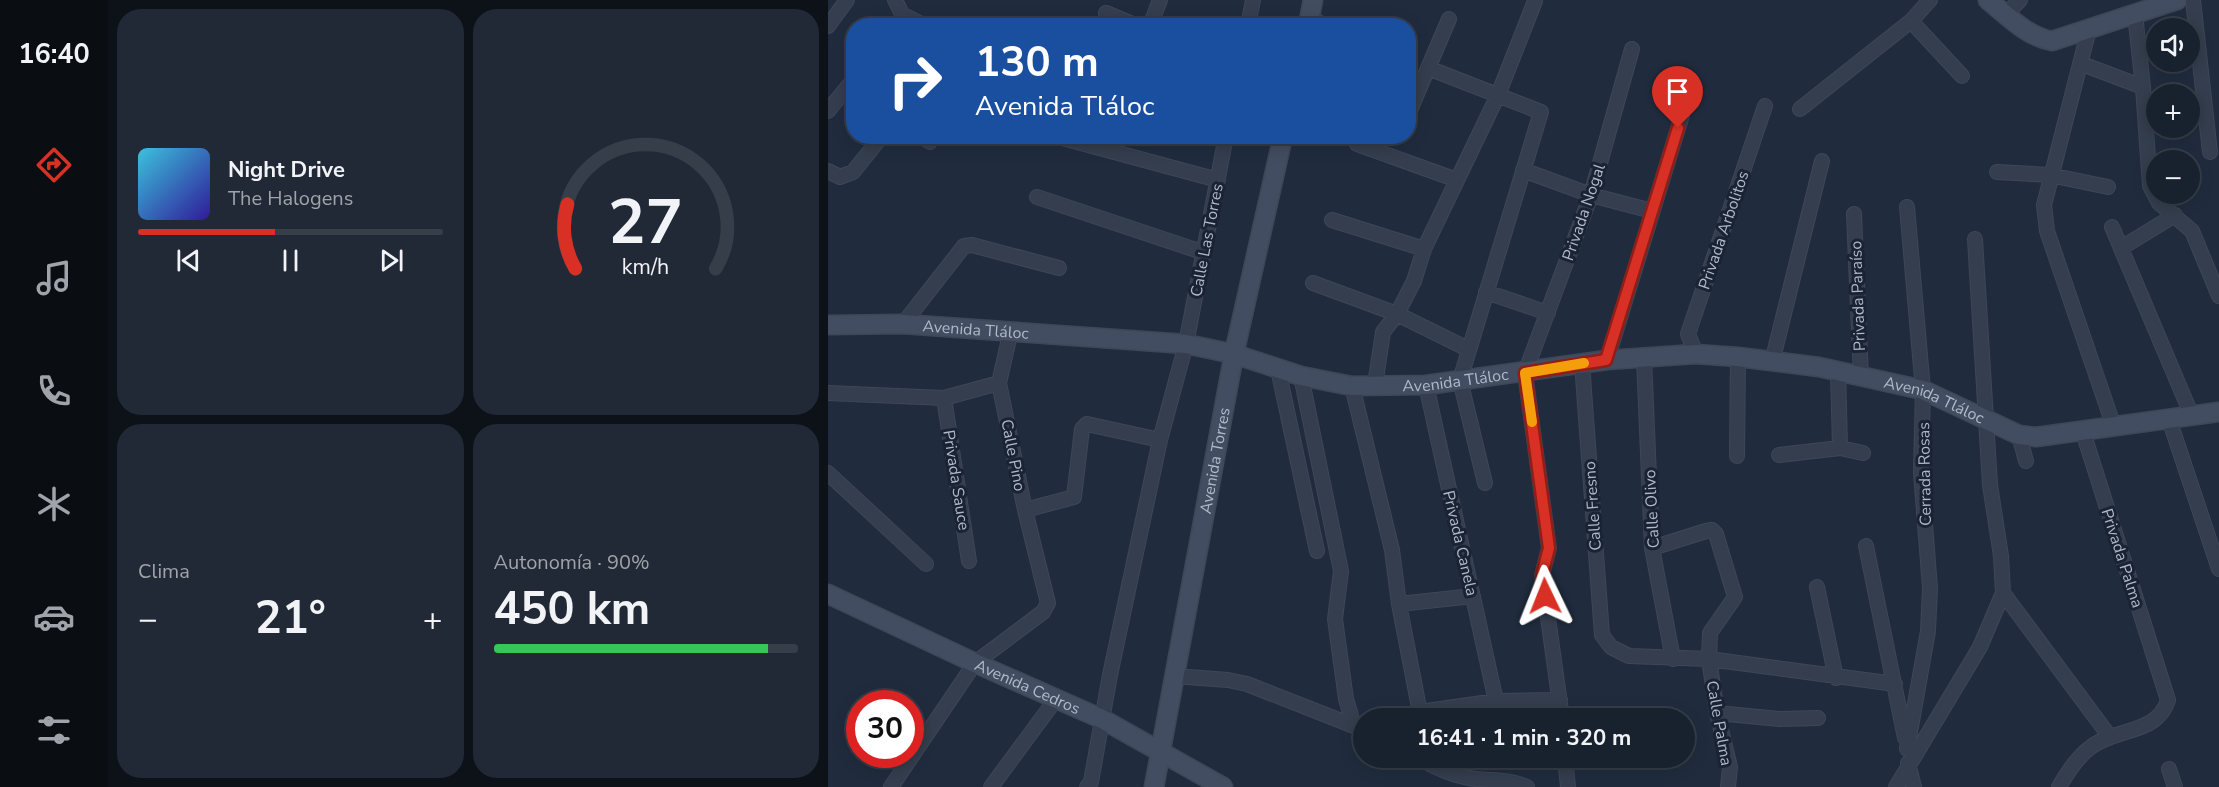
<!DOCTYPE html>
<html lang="es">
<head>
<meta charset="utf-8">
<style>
	:root { --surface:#18212e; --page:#212936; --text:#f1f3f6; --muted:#9fa3aa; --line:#363e4a; --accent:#d93025 }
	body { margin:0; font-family:"Nunito Sans",sans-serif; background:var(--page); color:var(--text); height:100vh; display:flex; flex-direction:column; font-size:22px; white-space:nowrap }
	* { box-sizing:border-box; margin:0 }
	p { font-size:20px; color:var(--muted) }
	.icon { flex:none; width:33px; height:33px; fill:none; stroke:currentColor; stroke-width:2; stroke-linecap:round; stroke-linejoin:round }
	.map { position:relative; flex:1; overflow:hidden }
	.details { display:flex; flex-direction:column; gap:9px; padding:9px; background:#0d1219; width:720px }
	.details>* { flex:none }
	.banner { position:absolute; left:18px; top:18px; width:570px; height:126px; border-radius:24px; box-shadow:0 3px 15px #0003,0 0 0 2px var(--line); background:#1a4fa0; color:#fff; overflow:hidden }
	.controls { position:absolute; left:1318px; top:18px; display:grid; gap:12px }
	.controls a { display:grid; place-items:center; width:54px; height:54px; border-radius:50%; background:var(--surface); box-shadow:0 3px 15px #0003,0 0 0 2px var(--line); font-size:30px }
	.speed { position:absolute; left:18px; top:690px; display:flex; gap:12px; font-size:30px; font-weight:700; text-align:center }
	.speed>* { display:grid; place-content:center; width:78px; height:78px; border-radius:50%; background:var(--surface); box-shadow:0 3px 15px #0003,0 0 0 2px var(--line); line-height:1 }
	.speed .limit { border:9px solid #d22; background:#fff; color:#111 }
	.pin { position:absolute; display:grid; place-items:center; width:51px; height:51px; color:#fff; margin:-62px -26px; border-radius:50% 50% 50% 0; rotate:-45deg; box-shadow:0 0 6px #0007 }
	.pin .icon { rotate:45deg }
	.me { position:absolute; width:66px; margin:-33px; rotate:358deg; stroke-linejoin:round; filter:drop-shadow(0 0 4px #0008) }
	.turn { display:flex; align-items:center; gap:21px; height:126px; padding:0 30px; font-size:27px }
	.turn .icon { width:78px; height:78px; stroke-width:2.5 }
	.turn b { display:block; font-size:42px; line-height:51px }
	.big { font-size:45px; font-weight:700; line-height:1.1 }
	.details .card { flex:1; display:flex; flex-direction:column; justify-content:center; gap:9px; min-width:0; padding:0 21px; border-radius:24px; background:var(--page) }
	.details .dial { align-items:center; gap:0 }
	.dial svg { height:156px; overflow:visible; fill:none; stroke:var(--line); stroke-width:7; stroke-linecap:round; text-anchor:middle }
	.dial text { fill:var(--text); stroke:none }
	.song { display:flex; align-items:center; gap:18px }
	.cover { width:72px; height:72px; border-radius:9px; background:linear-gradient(135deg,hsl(190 70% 55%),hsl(250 70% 35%)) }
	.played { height:6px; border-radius:3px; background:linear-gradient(90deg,var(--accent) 45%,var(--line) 45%) }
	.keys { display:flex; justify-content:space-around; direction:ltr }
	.heat { display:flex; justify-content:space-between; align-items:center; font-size:33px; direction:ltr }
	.charge { height:9px; border-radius:4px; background:linear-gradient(90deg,#34c759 90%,var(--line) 0) }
	.details .tiles { flex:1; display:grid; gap:9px; grid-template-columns:repeat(2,1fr) }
	.trip { position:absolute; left:525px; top:708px; width:342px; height:60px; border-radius:30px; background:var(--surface); box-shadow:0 3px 15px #0003,0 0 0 2px var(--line); font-weight:700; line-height:60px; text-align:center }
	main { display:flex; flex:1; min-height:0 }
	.dock { display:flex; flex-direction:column; width:108px; justify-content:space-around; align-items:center; background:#0a0d12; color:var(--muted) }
	.dock .icon { width:42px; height:42px }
	.dock .active { color:var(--accent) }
	.dock b { font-size:27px; color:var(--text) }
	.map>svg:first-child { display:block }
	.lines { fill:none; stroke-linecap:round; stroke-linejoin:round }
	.street-casing { stroke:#3e4757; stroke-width:16 }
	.secondary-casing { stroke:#3e4757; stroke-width:21 }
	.street { stroke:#343e4e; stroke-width:14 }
	.secondary { stroke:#424d61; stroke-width:18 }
	.route-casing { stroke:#8d1f18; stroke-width:15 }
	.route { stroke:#d93025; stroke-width:10 }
	.slow { stroke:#f59e0b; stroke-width:10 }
	.labels { text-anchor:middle; stroke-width:6; stroke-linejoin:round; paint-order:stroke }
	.street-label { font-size:16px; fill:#b0b9ca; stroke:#1a2333 }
</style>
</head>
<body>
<main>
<nav class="dock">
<b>16:40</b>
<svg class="icon active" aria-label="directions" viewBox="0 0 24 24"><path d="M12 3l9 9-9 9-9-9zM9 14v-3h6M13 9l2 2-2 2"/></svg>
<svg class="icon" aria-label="music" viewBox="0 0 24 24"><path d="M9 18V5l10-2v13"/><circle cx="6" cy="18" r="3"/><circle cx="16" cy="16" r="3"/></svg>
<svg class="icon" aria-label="phone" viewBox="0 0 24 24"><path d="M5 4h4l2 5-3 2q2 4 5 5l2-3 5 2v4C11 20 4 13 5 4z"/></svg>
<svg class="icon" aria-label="climate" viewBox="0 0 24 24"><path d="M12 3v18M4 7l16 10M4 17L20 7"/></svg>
<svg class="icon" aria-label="car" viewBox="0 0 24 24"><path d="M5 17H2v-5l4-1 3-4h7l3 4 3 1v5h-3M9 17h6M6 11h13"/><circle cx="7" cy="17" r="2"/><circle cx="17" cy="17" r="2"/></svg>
<svg class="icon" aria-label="filters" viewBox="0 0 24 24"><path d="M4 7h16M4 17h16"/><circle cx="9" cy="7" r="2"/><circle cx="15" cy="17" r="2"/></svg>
</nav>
<section class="details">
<div class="tiles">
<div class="card">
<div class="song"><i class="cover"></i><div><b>Night Drive</b><p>The Halogens</p></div></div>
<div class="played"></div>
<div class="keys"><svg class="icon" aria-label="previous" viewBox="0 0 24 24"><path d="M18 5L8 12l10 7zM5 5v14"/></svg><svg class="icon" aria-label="pause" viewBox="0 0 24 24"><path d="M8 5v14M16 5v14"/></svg><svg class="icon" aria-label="next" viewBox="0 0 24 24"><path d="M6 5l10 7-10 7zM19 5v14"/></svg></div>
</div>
<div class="card dial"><svg viewBox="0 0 100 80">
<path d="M14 69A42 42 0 1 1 86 69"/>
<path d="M14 69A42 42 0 0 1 10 36" stroke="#d93025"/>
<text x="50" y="56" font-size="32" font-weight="700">27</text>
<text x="50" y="72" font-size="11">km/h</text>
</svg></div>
<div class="card"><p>Clima</p>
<div class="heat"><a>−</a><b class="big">21°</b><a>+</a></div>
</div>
<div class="card"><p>Autonomía · 90%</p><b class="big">450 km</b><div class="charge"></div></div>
</div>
</section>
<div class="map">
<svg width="1391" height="787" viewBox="0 0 1391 787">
	<rect width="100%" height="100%" fill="#202c3e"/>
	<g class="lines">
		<g class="street-casing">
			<path id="street" d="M67 0 74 14 97 26
				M1365 0 1382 152
				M278 13 309 26
				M1178 14 1192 0
				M1307 14 1315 87 1322 186 1331 203 1364 231 1391 296
				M482 18 498 26
				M1083 21 1134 76
				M0 26 19 0
				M322 26 332 0
				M420 26 425 0
				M1261 29 1216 205 1219 231 1286 427
				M1254 64 1315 87
				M600 68 713 112 632 380 657 483
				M972 109 1083 21 1102 0
				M0 111 26 79
				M580 115 621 19
				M92 136 102 142
				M227 136 390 180
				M529 144 629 180
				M695 170 763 195 824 211
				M0 171 12 177 25 172 54 136
				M1169 172 1222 175 1280 187
				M209 197 374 252
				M1079 207 1095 390 1093 473 1102 588 1100 631 1079 749
				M1026 214 1033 377
				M504 220 596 249
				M1284 227 1364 416
				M1293 248 1347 215
				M485 283 569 314 640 349
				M658 292 720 313
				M75 324 136 246 144 245 231 268
				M868 354 860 334 937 106
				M816 358 824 548 845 659
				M779 360 863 86
				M944 362 994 161
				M754 363 774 635 783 647 801 656 881 659 1067 684
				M450 369 489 551
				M1010 371 1012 448
				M473 376 513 571 507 619 518 699 526 726 536 730
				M171 383 183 330
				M547 385 555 332 569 314 586 281 596 249 670 95 707 1
				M598 385 668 701
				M524 386 564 550 571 604 593 718
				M0 393 116 398 171 383 197 510 220 603 215 612 147 663 63 787
				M116 398 141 561
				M1341 419 1391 569
				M1191 435 1198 461
				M951 455 1012 448 1035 453
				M909 456 910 357
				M0 473 98 564
				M197 510 246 497 254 429 259 424 332 440
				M1038 546 1077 738
				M824 548 878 531 884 530 888 534 907 597 882 633 881 659 889 713 902 767 900 787
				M989 587 1008 678
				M1175 593 1282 737
				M571 604 645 596
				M346 676 400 680 419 684 526 726
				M592 712 668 701 732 700
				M889 713 952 719 990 718
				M734 718 714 575 721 548 697 373 763 195 804 49
				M591 758C607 768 629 777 648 779 667 781 681 779 699 787
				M737 758 740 787
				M1080 763 1086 787
				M1341 769 1347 787
				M163 787 228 699
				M259 787 263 782 282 675 332 440 358 344 398 136
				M1068 787 1152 647 1175 593 1173 556 1162 485 1147 239
				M1231 787C1239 773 1250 756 1263 747 1288 728 1330 734 1340 700L1255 432"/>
		</g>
		<g class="secondary-casing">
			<g id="secondary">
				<path d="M1160 0C1180 16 1198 36 1224 41L1349 0"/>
				<path d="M480 26 485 0"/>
				<path id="s1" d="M0 325 75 324 358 344 406 354 473 376 524 386 598 385 779 360 868 354 910 357 991 367 1095 390 1191 435 1208 437 1391 412"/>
				<path id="s2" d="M0 594 147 663 274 719 395 787"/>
				<path id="s3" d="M326 787 406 354 455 136"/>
			</g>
		</g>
		<use href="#street" class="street"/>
		<use href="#secondary" class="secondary"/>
	</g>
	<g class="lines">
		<g class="route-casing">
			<path id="route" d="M717 596 714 575 721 548 697 373 778 360 850 128"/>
		</g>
		<use href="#route" class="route"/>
		<path class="slow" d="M704 422 697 373 756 363"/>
	</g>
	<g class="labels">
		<g class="street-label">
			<text transform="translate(755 212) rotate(-71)" y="6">Privada Nogal</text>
			<text transform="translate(895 230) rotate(-71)" y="6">Privada Arbolitos</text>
			<text transform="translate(378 240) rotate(-79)" y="6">Calle Las Torres</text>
			<text transform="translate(1029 296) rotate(-92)" y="6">Privada Paraíso</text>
			<text dy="6" stroke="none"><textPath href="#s1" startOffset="148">Avenida Tláloc</textPath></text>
			<text dy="6" stroke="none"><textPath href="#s1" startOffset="634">Avenida Tláloc</textPath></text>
			<text dy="6" stroke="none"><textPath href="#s1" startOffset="1120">Avenida Tláloc</textPath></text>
			<text transform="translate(186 455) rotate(79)" y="6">Calle Pino</text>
			<text dy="6" stroke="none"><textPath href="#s3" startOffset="332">Avenida Torres</textPath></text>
			<text transform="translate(1096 474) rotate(-91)" y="6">Cerrada Rosas</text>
			<text transform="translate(129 480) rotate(81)" y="6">Privada Sauce</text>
			<text transform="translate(764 506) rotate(-94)" y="6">Calle Fresno</text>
			<text transform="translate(823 509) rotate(-93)" y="6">Calle Olivo</text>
			<text transform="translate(633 543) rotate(77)" y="6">Privada Canela</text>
			<text transform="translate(1295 558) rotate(72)" y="6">Privada Palma</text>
			<text dy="6" stroke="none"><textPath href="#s2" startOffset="220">Avenida Cedros</textPath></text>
			<text transform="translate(892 723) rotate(80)" y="6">Calle Palma</text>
		</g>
	</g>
</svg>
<div class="controls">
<a><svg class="icon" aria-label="sound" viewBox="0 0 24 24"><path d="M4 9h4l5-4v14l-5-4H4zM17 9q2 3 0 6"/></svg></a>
<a>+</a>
<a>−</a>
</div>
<div class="speed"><div class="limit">30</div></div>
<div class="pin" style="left:850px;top:128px;background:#d93025"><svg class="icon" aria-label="arrive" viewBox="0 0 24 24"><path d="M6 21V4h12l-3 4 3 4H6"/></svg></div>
<svg class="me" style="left:717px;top:596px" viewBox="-20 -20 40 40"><path d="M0-17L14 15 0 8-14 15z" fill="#d93025" stroke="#fff" stroke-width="4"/></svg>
<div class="trip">16:41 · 1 min · 320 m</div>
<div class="banner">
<div class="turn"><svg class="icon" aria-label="right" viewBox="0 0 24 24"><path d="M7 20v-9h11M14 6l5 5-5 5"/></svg><div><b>130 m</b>Avenida Tláloc</div></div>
</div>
</div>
</main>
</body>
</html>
